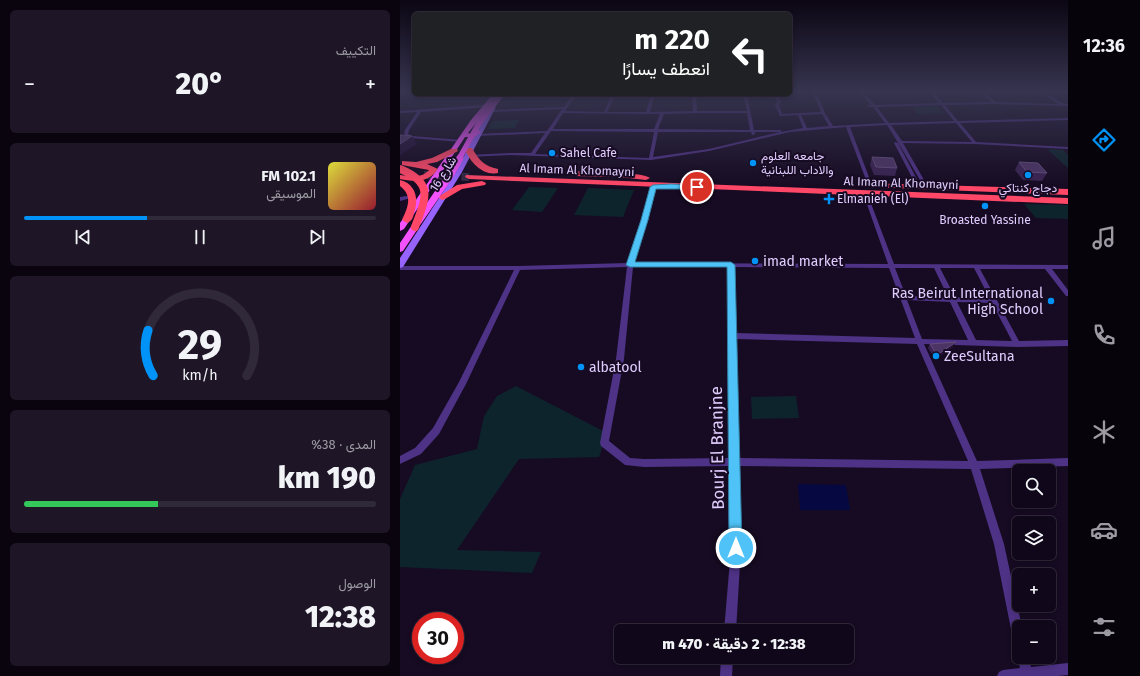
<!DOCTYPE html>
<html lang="ar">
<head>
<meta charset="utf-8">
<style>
	:root { --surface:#10081a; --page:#1e1627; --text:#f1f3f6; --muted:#9c9aa2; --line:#302939; --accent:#0093f7 }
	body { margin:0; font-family:"Fira Sans",Vazirmatn,sans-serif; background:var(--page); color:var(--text); direction:rtl; height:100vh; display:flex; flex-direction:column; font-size:15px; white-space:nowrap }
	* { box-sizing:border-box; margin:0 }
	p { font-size:13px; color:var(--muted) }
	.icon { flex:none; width:22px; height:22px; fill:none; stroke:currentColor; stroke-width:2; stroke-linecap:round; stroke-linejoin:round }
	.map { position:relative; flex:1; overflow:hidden; direction:ltr }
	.side { display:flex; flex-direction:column; gap:10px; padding:10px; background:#09040e; width:400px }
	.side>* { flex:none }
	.top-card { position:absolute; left:12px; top:12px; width:380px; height:84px; border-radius:6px; box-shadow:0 2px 6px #0003,0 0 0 1px var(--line); direction:rtl; background:#202124; color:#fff; overflow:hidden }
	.buttons { position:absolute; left:612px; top:464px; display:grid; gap:8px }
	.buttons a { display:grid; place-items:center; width:44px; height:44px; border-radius:6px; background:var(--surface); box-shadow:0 2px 6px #0003,0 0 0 1px var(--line); font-size:20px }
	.speed { position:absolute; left:12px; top:612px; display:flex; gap:8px; font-size:20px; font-weight:700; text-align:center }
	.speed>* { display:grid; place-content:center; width:52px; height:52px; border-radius:50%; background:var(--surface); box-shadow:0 2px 6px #0003,0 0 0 1px var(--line); line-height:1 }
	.speed .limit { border:6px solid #d22; background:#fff; color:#111 }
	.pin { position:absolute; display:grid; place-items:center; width:34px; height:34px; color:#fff; margin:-17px; border:2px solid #fff; border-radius:50%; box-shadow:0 1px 4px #0007 }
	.me { position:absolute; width:44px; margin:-22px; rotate:0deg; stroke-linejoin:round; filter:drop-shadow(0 0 3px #0008) }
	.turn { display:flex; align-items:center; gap:14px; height:84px; padding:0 16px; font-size:18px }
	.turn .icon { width:52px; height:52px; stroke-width:2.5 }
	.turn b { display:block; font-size:28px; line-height:34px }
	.big { font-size:30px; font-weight:800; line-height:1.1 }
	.side .card { flex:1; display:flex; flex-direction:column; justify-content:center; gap:6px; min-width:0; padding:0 14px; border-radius:6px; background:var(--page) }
	.side .dial { align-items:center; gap:0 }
	.dial svg { height:104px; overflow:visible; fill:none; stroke:var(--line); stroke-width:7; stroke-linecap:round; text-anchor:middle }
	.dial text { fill:var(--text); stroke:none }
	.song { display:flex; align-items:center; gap:12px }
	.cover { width:48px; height:48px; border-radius:6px; background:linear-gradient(135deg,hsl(60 70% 55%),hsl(350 70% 35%)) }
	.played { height:4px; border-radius:2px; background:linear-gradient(90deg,var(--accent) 35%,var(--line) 35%) }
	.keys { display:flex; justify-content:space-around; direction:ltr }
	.heat { display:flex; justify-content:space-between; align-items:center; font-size:22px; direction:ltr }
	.charge { height:6px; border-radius:3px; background:linear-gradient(90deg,#34c759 38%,var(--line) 0) }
	.trip { position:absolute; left:214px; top:624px; width:240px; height:40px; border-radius:6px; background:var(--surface); box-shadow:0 2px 6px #0003,0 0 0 1px var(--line); font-weight:800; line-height:40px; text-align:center; direction:rtl }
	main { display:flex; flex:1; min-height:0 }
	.tab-bar { display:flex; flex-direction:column; width:72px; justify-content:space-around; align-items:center; background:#06030a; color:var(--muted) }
	.tab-bar .icon { width:28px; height:28px }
	.tab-bar .on { color:var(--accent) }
	.tab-bar b { font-size:18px; color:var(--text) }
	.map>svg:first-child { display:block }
	.green { fill:#0e242c }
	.water { fill:#050841 }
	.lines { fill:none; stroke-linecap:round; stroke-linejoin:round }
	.highway-tunnel { stroke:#342843; stroke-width:8; stroke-dasharray:8 4.5; stroke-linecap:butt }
	.street { fill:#4e3285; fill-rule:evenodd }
	.secondary { fill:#9763ff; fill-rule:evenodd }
	.primary { fill:#f353ff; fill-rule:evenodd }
	.highway { fill:#ff4767; fill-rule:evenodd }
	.primary-bridge-far1 { stroke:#f353ff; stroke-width:5.5 }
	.primary-bridge { stroke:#f353ff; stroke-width:7 }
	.highway-bridge { stroke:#ff4767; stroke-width:8 }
	.wall { fill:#3a2352 }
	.shaded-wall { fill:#241237 }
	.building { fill:#4c3565; stroke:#634d7d }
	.route { fill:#4fc3f7; stroke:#337fa1 }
	.poi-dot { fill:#0093f7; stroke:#160b22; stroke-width:1.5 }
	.labels { text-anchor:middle; stroke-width:4; stroke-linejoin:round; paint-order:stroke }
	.far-poi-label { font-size:12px; fill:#e1ccff; stroke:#160b22; text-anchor:start }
	.far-street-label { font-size:12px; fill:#e1ccff; stroke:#160b22 }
	.poi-label { font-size:14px; fill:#e1ccff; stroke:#160b22; text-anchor:start }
	.near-street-label { font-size:17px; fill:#e1ccff; stroke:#160b22 }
</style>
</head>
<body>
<main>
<nav class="tab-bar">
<b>12:36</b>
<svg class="icon on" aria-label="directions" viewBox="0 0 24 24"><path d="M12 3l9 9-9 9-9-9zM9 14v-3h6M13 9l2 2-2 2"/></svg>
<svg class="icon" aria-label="music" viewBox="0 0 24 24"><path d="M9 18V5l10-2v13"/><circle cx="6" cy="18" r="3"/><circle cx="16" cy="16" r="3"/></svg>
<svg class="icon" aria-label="phone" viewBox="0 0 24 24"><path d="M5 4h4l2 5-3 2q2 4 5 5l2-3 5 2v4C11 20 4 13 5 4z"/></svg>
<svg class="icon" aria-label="climate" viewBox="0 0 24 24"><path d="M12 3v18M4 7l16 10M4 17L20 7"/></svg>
<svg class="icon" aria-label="car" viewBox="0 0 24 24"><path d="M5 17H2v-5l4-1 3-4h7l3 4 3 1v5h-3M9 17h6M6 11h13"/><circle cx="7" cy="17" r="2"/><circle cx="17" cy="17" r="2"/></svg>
<svg class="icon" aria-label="filters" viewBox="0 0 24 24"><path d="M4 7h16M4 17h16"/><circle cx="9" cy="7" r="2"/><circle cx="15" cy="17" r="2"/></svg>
</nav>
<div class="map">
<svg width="668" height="676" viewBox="0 0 668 676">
	<rect width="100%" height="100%" fill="#160b22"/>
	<path class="green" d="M537 106 544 113 518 114 512 107Z
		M119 120 115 128 88 129 93 121Z
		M647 149 663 150 668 155V168Z
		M129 187 158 188 142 212 112 210Z
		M188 188 234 190 223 217 174 215Z
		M624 204 668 205V219L636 218Z
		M116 386 207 433 199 457 119 459 57 550 141 552 132 573 0 567V499L15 465 77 449 84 416 97 396Z
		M396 396 399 418 352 419 351 397Z"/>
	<path class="water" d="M398 484 446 485 450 510H400Z"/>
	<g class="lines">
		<path class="highway-tunnel" d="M24 175 69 177"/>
		<path class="street" d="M412 91H416L425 113 433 126 485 123 473 107H468V105H471L458 91H462L475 105 539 103 529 91H533L543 103 592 102 578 91H582L596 102 658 104 639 91C650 91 657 104 668 104V106L595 104 545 105 558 121 668 118V120L560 123 576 142 668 147V149L575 144 503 143 528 187 526 188 524 187 502 149 487 125 450 127 472 185 470 186 468 185 446 127 390 132 309 151 251 160 110 155 68 157 66 156 68 155 110 153H131L145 133 77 136 75 135 77 134 147 131 162 109 91 112 89 111 91 110 164 107 173 94H177L165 111 204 112 212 94H216L207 112H246L251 94H255L250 112 293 111 292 94H296L297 111H347L343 94H347L354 130H381V132L403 128 398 115 380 116 375 105 377 102 374 94H378L381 102 379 105 382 114 421 112ZM541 105 554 121 489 123 477 107ZM163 113 260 114 254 129H153ZM297 113H347L350 130 258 129 264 114ZM422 114 429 126 407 128 401 115ZM556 123 572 142 502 141 491 125ZM151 131 254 132 249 158 135 154ZM258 132H351L352 135H353L355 134V132H380L309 149 253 157Z
			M85 105H86V107L21 112 9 130 8 134 12 136 61 140H62V142L11 138 4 134 5 130 17 112 0 113V111Z
			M495 142 498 143 521 187V188L517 187 494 143Z
			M251 186 255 187 248 221 234 263 488 264 463 193 465 192 467 193 494 264 668 265V269H652L668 290V296H666L645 269H580L619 341 668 340V346L617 347 524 344 577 461 668 458V466L580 469 604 544 622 627H619V645L615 643 613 639 594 544 571 469 339 466 341 548 336 631H324L331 548 330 466 244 467 225 465 201 446 200 443 216 359 227 267 120 270 66 384 39 434 21 454 0 464V456L15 448 33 428 59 382 114 270H0V266H118L228 263 242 221ZM233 267H328L330 458 244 459 230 458 209 441 224 359ZM334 267 489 268 515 338 336 333ZM495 268H534L548 297 506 296ZM540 268H574L590 299 555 297ZM507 300 550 302 568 340 522 339ZM557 302 592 303 612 341 576 340ZM336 339 517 344 568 461 339 458Z
			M13 195H15V197L0 201V197Z
			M619 653V657H629L631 667 668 663V675L658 676H597L599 672 603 670 620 668 617 657Z
			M321 657H333L332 676H320Z"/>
		<path class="secondary" d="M91 106 96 107 62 172 3 267 0 268V258L56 172 81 122Z"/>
		<path class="primary" d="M93 94H99L68 133 71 134 78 130 81 132 74 137H65L4 229 0 231V223L71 120Z
			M12 225H18L19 227 3 251 0 252V243Z"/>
		<path class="highway" d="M66 148H72C79 160 84 166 98 169V173C83 176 71 163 65 150Z
			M51 149H57L58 151 37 162 27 164 38 169C28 183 15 182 0 179V175C11 176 21 179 29 170L2 165V161L16 162 32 158Z
			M172 172C183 170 244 172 250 178L246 180 220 177 175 176 171 174Z
			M66 175 668 198V204L69 179 65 177Z
			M0 180C16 184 19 199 14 213 13 218 12 221 7 223L2 220C8 207 13 196 0 186Z
			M82 181 86 183 85 185 62 189 45 199 42 200 38 197 57 185Z
			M466 183 668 189V195L469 187H466L465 185Z"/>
		<path class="primary-bridge-far1" d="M59 159 79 123 101 95"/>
		<path class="primary-bridge" d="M18 222 51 174 60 158"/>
		<path class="highway-bridge" d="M0 169C34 183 26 198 15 227"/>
	</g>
	<path class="wall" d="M472 157 497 168 495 176 474 175 470 165Z
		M619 162 647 173 642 181 623 180 615 170Z
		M530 344 553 347 535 359 528 348Z"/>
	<path class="shaded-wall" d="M12 136 17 144 0 155V144Z
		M556 342 553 347 535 359 537 355Z"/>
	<path class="building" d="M0 135 12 136 0 144Z
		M472 157 493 158 497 168 476 167Z
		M619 162 638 163 647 173 627 172Z
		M556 342 537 355 530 344Z"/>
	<linearGradient id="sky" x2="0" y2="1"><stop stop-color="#0c0613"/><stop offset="0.49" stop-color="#36344f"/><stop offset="1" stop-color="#36344f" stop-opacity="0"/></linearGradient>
	<rect width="668" height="186" fill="url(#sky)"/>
	<path class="route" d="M271 184 297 185 300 187 297 189H256L248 220 235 262H331L335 265 342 548 340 552 336 554 331 552 329 548 327 267H230L226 265 241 220 250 187 253 185Z"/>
	<g class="poi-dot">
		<circle cx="152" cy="153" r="4"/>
		<circle cx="353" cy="163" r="4"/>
		<circle cx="628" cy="175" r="4"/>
		<path d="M427 193h4v4h4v4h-4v4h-4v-4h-4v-4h4z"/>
		<circle cx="585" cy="206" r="4"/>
		<circle cx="355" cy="261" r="4"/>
		<circle cx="651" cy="301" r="4"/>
		<circle cx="536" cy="356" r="4"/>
		<circle cx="181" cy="367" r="4"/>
	</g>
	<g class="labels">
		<g class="far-poi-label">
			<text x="160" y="157">Sahel Cafe</text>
			<text x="361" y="160">جامعه العلوم<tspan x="361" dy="14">والاداب اللبنانية</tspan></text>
			<text x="628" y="192" text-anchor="middle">دجاج كنتاكي</text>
			<text x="437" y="203">Elmanieh (El)</text>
			<text x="585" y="224" text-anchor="middle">Broasted Yassine</text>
		</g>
		<g class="far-street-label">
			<text transform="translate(177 170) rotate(2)" y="4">Al Imam Al Khomayni</text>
			<text transform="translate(43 174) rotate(-58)" y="4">شارع 16</text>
			<text transform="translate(501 183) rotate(2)" y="4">Al Imam Al Khomayni</text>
		</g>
		<g class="poi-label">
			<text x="363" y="266">imad market</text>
			<text x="643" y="298" text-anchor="end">Ras Beirut International<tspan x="643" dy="16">High School</tspan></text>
			<text x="544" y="361">ZeeSultana</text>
			<text x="189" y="372">albatool</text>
		</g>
		<g class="near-street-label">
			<text transform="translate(317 448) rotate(-91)" y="6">Bourj El Branjne</text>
		</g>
	</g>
</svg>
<div class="buttons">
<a><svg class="icon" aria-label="search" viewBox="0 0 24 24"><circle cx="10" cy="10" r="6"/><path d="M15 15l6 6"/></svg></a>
<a><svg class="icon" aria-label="layers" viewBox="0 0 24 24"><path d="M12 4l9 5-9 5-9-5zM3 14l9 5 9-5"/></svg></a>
<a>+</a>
<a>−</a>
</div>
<div class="speed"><div class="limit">30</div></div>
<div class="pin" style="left:297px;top:187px;background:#d93025"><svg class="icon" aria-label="arrive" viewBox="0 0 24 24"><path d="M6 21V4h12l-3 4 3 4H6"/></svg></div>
<svg class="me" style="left:336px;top:548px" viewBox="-20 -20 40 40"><circle r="17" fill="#4fc3f7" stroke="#fff" stroke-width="3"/><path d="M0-11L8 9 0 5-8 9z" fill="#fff"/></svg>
<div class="trip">12:38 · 2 دقيقة · 470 m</div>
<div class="top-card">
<div class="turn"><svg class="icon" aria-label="left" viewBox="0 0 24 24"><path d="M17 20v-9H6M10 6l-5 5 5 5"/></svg><div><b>220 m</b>انعطف يسارًا</div></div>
</div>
</div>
<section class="side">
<div class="card"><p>التكييف</p>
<div class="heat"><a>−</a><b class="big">20°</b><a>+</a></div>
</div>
<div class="card">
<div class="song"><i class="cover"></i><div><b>102.1 FM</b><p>الموسيقى</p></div></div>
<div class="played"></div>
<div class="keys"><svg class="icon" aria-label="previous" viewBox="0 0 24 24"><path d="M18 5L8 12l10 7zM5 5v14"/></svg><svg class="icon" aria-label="pause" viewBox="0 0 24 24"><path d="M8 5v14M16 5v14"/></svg><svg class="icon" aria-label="next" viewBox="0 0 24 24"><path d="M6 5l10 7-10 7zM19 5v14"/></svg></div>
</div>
<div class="card dial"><svg viewBox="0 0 100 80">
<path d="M14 69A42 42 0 1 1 86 69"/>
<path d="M14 69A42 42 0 0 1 10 34" stroke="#0093f7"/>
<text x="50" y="56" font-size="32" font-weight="700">29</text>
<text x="50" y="72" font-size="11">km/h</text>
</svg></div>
<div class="card"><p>المدى · 38%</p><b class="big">190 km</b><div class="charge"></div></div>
<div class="card"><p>الوصول</p><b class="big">12:38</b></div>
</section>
</main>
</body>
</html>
